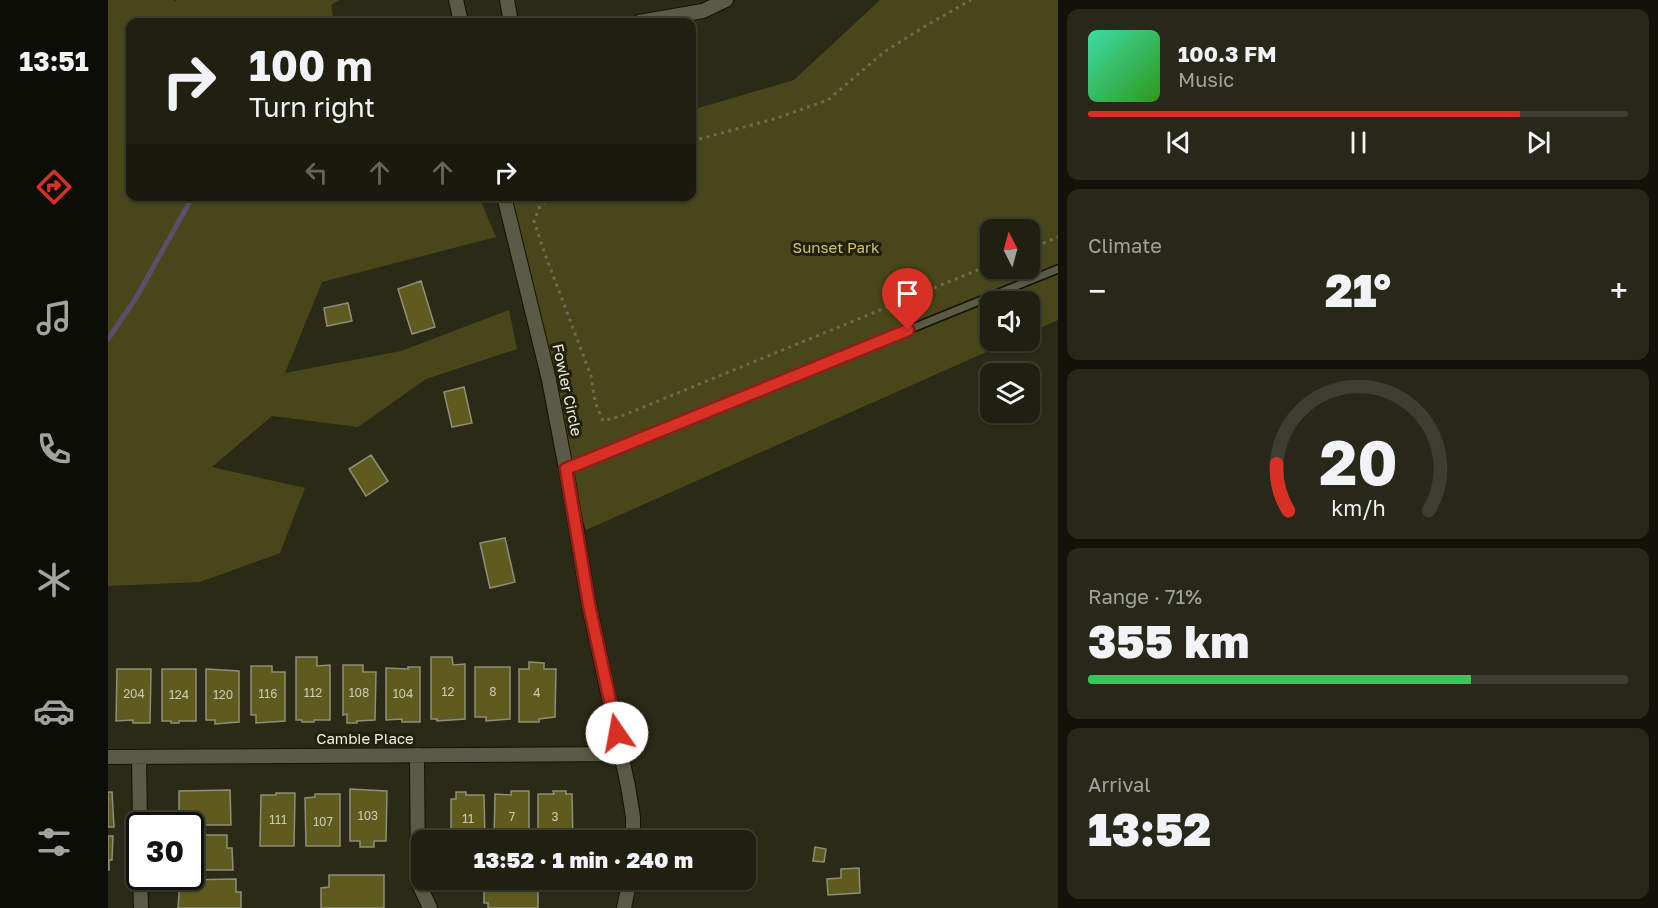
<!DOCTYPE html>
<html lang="en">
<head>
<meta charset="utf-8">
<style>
	:root { --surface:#202011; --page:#28281a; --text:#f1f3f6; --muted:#a2a39f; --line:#3d3e31; --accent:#d93025 }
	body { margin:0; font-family:"Golos Text",sans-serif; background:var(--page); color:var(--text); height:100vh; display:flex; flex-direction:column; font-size:22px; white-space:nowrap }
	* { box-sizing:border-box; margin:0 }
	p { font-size:20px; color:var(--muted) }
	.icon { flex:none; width:33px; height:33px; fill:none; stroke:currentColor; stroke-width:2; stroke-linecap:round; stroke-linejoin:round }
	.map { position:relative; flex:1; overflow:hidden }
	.details { display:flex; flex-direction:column; gap:9px; padding:9px; background:#121209; width:600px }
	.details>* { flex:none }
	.banner { position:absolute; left:18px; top:18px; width:570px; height:183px; border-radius:12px; box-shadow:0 2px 4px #0004,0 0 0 2px var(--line); background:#202011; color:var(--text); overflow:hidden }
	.needle { width:39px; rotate:354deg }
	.tools { position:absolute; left:872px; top:219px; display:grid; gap:12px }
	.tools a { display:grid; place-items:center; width:60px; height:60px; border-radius:12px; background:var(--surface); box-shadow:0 2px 4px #0004,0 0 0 2px var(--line); font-size:30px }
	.speed { position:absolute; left:18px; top:812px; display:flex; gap:12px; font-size:30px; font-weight:700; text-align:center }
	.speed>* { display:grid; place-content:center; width:78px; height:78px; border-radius:50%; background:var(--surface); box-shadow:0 2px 4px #0004,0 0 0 2px var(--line); line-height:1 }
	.speed .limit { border:3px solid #111; border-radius:9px; background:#fff; color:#111 }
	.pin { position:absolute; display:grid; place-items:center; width:51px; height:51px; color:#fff; margin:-62px -26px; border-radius:50% 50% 50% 0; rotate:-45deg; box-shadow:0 0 6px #0007 }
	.pin .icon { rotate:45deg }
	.me { position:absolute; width:66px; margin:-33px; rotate:348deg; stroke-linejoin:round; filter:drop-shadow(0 0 4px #0008) }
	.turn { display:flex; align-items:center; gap:21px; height:126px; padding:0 24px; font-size:27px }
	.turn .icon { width:78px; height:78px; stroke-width:2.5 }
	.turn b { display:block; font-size:42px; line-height:51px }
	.lanes { display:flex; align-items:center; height:57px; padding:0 24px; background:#0003; justify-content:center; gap:30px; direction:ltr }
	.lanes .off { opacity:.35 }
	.big { font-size:45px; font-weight:800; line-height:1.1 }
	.details .widget { flex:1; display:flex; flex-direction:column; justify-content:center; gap:9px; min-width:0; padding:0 21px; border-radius:12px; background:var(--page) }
	.details .dial { align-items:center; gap:0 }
	.dial svg { height:156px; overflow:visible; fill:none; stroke:var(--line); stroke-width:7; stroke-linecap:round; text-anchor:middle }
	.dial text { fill:var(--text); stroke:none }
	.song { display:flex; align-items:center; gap:18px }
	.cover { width:72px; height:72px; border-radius:9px; background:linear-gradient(135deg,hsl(160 70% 55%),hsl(110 70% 35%)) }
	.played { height:6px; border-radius:3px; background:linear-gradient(90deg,var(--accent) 80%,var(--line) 80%) }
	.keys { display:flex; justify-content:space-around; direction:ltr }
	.heat { display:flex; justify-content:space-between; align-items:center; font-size:33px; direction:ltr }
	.charge { height:9px; border-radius:4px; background:linear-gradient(90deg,#34c759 71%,var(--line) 0) }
	.trip { position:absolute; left:303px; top:830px; width:345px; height:60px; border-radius:12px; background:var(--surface); box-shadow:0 2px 4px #0004,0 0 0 2px var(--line); font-weight:800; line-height:60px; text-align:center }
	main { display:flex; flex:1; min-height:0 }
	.menu { display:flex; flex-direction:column; width:108px; justify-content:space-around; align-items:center; background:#0d0d07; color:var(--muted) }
	.menu .icon { width:42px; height:42px }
	.menu .on { color:var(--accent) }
	.menu b { font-size:27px; color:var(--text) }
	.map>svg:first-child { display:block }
	.green { fill:#49471a; fill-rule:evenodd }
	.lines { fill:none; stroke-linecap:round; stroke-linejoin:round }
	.stream { stroke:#5a4f6b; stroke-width:5 }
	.building { fill:#5f5b1f; stroke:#8f8e78; stroke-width:1.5 }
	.service-casing { stroke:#141202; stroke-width:10 }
	.minor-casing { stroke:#141202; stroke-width:16 }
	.path { stroke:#6b6a59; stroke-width:3; stroke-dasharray:3 4.5; stroke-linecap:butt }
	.service { stroke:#5b5a45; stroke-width:7 }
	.minor { stroke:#5b5a45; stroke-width:14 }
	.route-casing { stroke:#8d1f18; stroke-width:15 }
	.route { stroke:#d93025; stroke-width:10 }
	.labels { text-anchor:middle; stroke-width:6; stroke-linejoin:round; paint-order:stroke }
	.number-label { font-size:12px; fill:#cbcab2 }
	.park-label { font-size:15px; fill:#cac56d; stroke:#21200d }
	.street-label { font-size:15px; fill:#efefe3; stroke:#21200d }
</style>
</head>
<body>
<main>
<nav class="menu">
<b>13:51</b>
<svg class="icon on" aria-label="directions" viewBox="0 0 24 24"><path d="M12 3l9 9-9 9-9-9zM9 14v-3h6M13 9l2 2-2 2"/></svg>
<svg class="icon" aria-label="music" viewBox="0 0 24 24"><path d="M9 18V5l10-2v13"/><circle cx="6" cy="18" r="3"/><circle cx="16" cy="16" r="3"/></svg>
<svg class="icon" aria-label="phone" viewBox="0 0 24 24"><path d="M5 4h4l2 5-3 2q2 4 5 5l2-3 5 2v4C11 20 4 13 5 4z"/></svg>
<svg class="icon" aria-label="climate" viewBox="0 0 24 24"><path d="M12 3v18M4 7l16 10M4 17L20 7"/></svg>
<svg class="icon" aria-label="car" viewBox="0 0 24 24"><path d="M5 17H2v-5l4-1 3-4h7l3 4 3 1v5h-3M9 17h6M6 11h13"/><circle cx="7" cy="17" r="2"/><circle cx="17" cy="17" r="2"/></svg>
<svg class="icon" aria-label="filters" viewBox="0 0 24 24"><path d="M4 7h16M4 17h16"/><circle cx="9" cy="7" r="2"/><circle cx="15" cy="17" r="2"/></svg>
</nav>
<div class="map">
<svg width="950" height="908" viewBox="0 0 950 908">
	<rect width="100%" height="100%" fill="#2b2a17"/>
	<path class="green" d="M0 0H66V1L70 0H232L223 5 226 22H22V196L371 197 388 237 214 282 177 373 293 351 401 310 409 349 318 379 250 427 164 416 104 467 197 488 172 553 92 582 0 586Z
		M772 0H950V320L921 333V302H882V340L903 341 478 530 458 469 401 197 584 196V110L686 80ZM882 230H921V268H882Z"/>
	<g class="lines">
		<path class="stream" d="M0 339 28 298 85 196"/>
	</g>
	<path class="building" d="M313 281 327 327 304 334 290 289Z
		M240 303 244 321 219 326 216 308Z
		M356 387 364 423 344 427 336 392Z
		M263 455 280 481 258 496 241 469Z
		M397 538 407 582 382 588 372 543Z
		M188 657H209V666L222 665V720H206V722H194V720H188Z
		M323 657H344L345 665 357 664V719L329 721V719H323Z
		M421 662 436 663V669H448L447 717 431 719V722H411V669H421Z
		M235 665H255V672H268L267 720 249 721V723H239V714L235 715Z
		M143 666H164V672H177V721L148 723V715H143Z
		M300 667H312V722H294V719L278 720V668L300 669Z
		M367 667H402V719L378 721V717H367Z
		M9 669H43L42 723H25V720L8 721Z
		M54 669H88V721H71V723H63V721H54Z
		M98 669 131 671V722L107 724V720H98Z
		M242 789 279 791 278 841H266V847H252V841H242Z
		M122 790 123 825H71V791Z
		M403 791H421V840H386L387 794 403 795Z
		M445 791H458V794H464L465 840H430V794H446Z
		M0 792H4L6 827H0Z
		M348 792H358V795H376L377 840H343V799H348Z
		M168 793H187L186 846H152L153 795H168Z
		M207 794H232V846H198L197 798 207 797Z
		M82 835H119V848H124L125 870H82Z
		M0 836H5L4 860H1V870H0Z
		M707 847 718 849 716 862 705 861Z
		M751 868 752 893 720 895 719 879 733 878V869Z
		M221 875H276V908H213V888L221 887Z
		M128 879V892H133V908H70L72 880Z
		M376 885H430V908H380V903H376Z"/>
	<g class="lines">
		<g class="service-casing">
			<path id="service" d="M458 469 950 269"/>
		</g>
		<g class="minor-casing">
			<path id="minor" d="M348 0 353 22
				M399 0 403 22
				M531 22 595 11 618 0
				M396 196 441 380 458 469 481 605 520 786 525 817V840
				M309 755 310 882 322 908
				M0 757 513 754
				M31 757 32 825
				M32 876 33 908
				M516 908 522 879"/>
		</g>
		<path class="path" d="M584 141 666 119 720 100 776 52 819 25 863 0
			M443 196 432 206 426 221 438 257 483 376 487 402 495 421 516 415 882 265
			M921 249 950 237"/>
		<use href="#service" class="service"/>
		<use href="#minor" class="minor"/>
	</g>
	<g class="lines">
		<g class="route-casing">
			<path id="route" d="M509 733 481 605 458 469 800 330"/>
		</g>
		<use href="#route" class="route"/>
	</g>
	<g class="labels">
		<g class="number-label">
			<text x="340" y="696">12</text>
			<text x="385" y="696">8</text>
			<text x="205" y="697">112</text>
			<text x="251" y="697">108</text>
			<text x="429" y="697">4</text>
			<text x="26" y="698">204</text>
			<text x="160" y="698">116</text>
			<text x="295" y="698">104</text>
			<text x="71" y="699">124</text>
			<text x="115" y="699">120</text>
			<text x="260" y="820">103</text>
			<text x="404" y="821">7</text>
			<text x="447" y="821">3</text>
			<text x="360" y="823">11</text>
			<text x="170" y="824">111</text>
			<text x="215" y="826">107</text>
		</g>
		<g class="park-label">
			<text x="728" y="253">Sunset Park</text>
		</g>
		<g class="street-label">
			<text transform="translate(459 390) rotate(78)" y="5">Fowler Circle</text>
			<text x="257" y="744">Cambie Place</text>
		</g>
	</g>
</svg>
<div class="tools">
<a><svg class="needle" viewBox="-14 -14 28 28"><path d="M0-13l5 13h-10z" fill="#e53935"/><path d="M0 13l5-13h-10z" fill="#a2a39f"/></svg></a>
<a><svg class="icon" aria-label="sound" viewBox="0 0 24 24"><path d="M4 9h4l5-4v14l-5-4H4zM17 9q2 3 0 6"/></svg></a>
<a><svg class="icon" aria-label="layers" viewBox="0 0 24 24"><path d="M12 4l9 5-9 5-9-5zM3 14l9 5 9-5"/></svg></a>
</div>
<div class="speed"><div class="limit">30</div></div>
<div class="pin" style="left:800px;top:330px;background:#d93025"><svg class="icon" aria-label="arrive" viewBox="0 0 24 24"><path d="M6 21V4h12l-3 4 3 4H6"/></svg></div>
<svg class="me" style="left:509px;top:733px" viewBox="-20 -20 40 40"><circle r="19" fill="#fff"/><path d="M0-13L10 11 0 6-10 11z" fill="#d93025"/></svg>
<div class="trip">13:52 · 1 min · 240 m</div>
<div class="banner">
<div class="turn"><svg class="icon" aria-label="right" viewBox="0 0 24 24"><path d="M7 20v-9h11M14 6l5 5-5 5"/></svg><div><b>100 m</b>Turn right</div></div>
<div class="lanes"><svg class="icon off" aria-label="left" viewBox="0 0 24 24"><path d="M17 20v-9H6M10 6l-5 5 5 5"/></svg><svg class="icon off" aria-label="ahead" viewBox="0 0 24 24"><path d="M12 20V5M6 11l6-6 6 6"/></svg><svg class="icon off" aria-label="ahead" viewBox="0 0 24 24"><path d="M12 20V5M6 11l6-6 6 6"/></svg><svg class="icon" aria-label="right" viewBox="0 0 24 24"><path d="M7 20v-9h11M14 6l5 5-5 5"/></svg></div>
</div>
</div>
<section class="details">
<div class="widget">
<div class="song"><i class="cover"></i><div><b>100.3 FM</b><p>Music</p></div></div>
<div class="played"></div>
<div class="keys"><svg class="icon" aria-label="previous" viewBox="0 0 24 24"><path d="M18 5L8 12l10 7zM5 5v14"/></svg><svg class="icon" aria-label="pause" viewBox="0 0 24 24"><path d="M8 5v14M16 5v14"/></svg><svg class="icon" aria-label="next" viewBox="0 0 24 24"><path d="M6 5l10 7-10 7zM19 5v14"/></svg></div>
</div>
<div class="widget"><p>Climate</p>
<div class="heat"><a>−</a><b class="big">21°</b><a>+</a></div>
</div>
<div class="widget dial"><svg viewBox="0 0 100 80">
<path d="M14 69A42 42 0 1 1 86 69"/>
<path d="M14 69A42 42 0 0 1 8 45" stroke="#d93025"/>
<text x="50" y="56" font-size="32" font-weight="700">20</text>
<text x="50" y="72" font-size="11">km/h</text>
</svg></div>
<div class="widget"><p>Range · 71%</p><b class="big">355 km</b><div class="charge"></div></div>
<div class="widget"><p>Arrival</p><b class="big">13:52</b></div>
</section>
</main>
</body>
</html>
